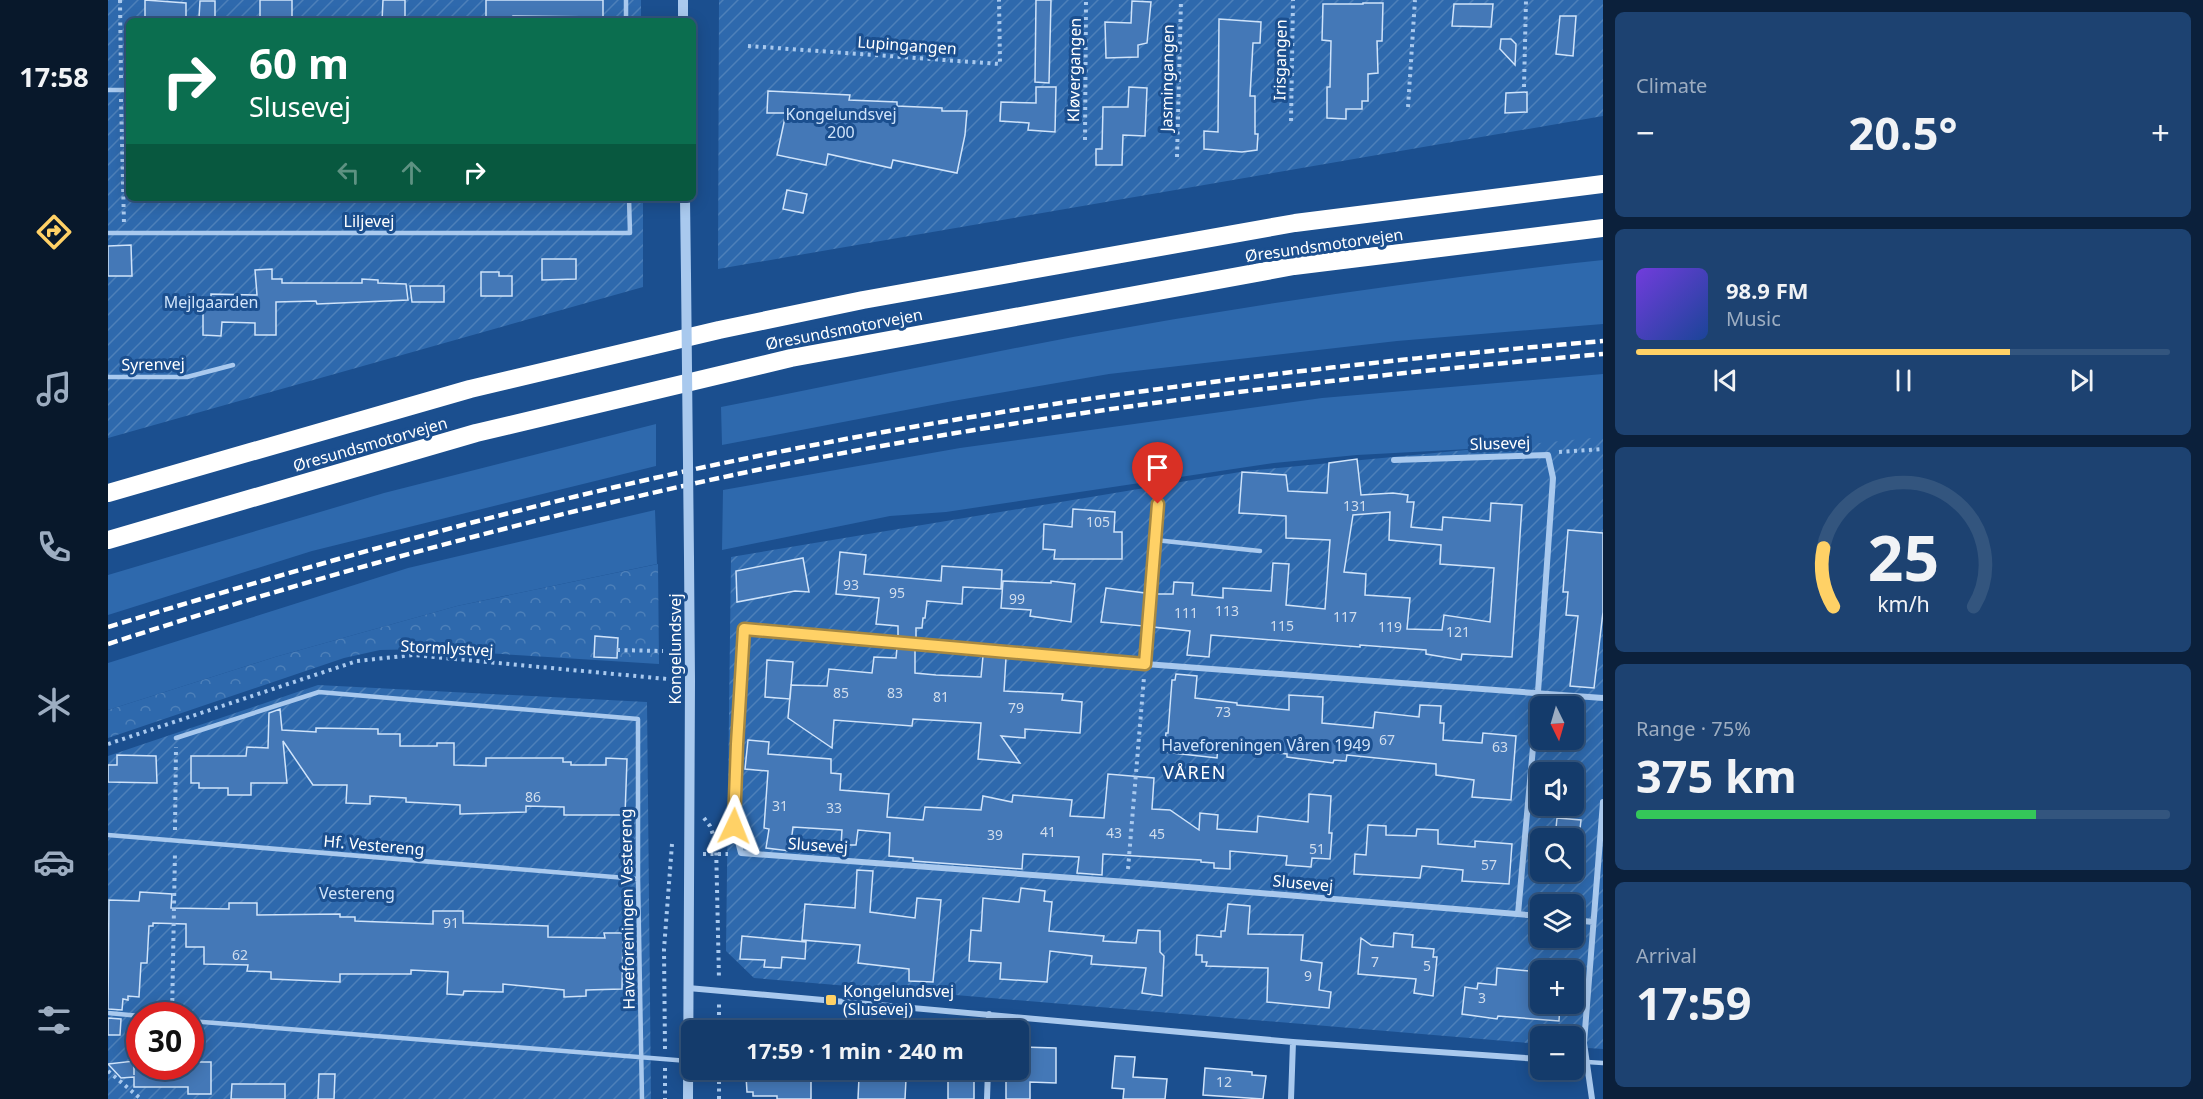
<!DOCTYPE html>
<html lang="en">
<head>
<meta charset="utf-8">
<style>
	:root { --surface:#143b6b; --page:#1d4271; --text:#f1f3f6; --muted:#9dadc1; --line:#33557e; --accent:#ffd166 }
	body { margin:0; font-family:"Noto Sans",sans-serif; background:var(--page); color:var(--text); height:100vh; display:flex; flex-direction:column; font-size:22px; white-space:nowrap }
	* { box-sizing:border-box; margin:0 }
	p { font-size:20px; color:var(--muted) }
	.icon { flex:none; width:33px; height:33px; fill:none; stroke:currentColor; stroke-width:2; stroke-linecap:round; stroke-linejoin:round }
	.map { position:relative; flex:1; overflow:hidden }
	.side { display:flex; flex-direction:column; gap:12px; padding:12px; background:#0b203b; width:600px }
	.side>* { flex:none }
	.hud { position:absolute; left:18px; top:18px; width:570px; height:183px; border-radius:9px; box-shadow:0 3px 15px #0003,0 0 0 2px var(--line); background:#0b6e4f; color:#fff; overflow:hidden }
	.needle { width:39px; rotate:175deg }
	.fabs { position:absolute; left:1422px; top:696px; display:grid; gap:12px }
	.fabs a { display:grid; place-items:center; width:54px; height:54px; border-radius:9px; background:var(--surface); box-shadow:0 3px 15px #0003,0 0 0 2px var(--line); font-size:30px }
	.speed { position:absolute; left:18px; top:1002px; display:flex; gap:12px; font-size:30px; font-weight:700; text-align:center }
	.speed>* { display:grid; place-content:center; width:78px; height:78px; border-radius:50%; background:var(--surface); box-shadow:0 3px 15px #0003,0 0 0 2px var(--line); line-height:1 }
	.speed .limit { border:9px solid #d22; background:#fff; color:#111 }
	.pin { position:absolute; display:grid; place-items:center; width:51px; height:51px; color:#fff; margin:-62px -26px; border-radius:50% 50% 50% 0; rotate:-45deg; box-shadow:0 0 6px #0007 }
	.pin .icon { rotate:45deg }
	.me { position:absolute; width:66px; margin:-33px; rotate:2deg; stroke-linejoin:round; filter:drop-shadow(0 0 4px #0008) }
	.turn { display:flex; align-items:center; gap:21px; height:126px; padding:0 24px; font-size:27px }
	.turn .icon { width:78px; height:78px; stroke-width:2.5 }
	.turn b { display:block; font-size:42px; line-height:51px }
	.lanes { display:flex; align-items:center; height:57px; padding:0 24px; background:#0003; justify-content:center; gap:30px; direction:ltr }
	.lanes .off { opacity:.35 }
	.big { font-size:45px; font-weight:700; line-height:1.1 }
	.side .card { flex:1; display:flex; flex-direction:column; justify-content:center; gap:9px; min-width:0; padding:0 21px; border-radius:9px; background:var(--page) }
	.side .dial { align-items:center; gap:0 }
	.dial svg { height:156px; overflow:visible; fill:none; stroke:var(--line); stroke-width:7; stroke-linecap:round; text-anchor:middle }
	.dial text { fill:var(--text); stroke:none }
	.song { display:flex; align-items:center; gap:18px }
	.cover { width:72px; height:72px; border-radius:9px; background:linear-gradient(135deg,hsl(260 70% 55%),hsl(220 70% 35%)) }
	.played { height:6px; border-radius:3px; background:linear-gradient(90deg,var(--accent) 70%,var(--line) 70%) }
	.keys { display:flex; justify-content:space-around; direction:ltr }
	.heat { display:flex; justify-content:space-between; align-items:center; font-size:33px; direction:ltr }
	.charge { height:9px; border-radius:4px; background:linear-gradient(90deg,#34c759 75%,var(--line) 0) }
	.trip { position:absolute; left:573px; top:1020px; width:348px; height:60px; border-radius:9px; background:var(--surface); box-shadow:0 3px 15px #0003,0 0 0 2px var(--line); font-weight:700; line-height:60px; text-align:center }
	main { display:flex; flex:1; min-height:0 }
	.tabs { display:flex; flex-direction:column; width:108px; justify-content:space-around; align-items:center; background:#08182b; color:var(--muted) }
	.tabs .icon { width:42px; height:42px }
	.tabs .active { color:var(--accent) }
	.tabs b { font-size:27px; color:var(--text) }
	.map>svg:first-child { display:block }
	.grass { fill:#2e69ad }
	.forest { fill:url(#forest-crowns) }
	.garden { fill:url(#garden-furrows); fill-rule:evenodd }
	.building { fill:#4478b7; stroke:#cfe3fa; stroke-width:1.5; fill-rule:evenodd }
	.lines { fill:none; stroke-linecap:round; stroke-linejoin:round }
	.path { stroke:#a9c9ee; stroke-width:4; stroke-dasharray:3 4.5; stroke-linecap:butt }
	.service { stroke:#a9c9ee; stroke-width:4.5 }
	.minor { stroke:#a9c9ee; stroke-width:6 }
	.tertiary { stroke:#a9c9ee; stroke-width:10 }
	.motorway { stroke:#fff; stroke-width:18 }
	.rail { stroke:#fff; stroke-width:4.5; stroke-dasharray:10 4.5; stroke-linecap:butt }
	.tertiary-bridge { stroke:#a9c9ee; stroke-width:10 }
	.route-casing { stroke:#a68842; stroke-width:15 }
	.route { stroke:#ffd166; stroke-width:10 }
	.poi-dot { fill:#ffd166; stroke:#1b4f8f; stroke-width:2 }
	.labels { text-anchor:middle; stroke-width:6; stroke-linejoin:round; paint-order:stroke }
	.number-label { font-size:14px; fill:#d0dded }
	.street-label { font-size:16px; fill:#fff; stroke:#1b4f8f }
	.park-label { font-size:16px; fill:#cfe3fa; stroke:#1b4f8f }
	.poi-label { font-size:16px; fill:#fff; stroke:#1b4f8f; text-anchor:start }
	.neighbourhood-label { font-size:18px; letter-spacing:1.5px; fill:#fff; stroke:#1b4f8f }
</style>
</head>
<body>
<main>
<nav class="tabs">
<b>17:58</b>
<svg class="icon active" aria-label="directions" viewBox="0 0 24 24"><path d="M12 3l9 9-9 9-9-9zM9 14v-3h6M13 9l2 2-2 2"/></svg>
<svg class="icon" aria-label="music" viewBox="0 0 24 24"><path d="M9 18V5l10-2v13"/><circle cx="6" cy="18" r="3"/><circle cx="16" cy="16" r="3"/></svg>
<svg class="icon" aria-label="phone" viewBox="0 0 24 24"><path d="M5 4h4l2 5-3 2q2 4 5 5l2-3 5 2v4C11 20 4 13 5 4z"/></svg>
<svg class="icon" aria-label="climate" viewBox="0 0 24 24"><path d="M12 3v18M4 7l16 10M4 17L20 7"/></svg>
<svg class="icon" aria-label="car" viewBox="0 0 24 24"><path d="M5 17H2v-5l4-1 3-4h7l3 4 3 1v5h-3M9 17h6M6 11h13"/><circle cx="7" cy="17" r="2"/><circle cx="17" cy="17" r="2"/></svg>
<svg class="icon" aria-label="filters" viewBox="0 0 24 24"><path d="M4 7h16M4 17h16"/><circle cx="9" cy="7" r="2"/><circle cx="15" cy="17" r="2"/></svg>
</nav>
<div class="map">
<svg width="1495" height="1099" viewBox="0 0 1495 1099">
	<defs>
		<pattern id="forest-crowns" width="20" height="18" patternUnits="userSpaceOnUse" patternTransform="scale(1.5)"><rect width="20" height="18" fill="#2e69ad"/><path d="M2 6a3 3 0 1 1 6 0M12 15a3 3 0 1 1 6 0" fill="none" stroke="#4d80b9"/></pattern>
		<pattern id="garden-furrows" width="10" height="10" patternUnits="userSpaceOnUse" patternTransform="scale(1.5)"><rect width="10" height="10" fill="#2e69ad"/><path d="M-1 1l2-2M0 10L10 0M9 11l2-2" fill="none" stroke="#4d80b9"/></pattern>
	</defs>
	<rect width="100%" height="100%" fill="#1b4f8f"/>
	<path class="grass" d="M1495 260V324L1289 341 1001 374 845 401 614 445 613 407C731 384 848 359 965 337 1141 305 1318 279 1495 260Z
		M1495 374V439L1436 445 1249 455 1166 463 838 512 782 516 614 550 615 490 852 448 1214 398Z
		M548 424V466L204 551 0 615V575L276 493Z
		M547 510 549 564 349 606 167 657 0 710V663L300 568Z"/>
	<path class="forest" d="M550 564 551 664 313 649 272 650 236 658 0 738V710L167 657 349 606Z"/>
	<path class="garden" d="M0 0H533V21H21V198H535V287L0 438Z
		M611 0H1495V116L610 269Z
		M1495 437V1049L1466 1047V1036H1432V1044L646 978 618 951 623 557 1138 471ZM1432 706H1466V740H1432ZM1432 772H1466V806H1432ZM1432 838H1466V872H1432ZM1432 904H1466V938H1432ZM1432 970H1466V1004H1432Z
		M210 685 539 702 543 1099H0V756ZM32 1016H82V1066H32Z"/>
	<path class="building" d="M37 0 78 3V21H37Z
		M152 0H184V17H152Z
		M275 0H297V21H274Z
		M378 0H495V17L405 16V21H378Z
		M928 0H943L941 83 927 82Z
		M92 1H107V18H91Z
		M1024 1 1043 2 1039 43 1030 45V57L998 58 997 22 1023 23Z
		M1255 3H1275L1274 41H1269L1270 73 1260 74V101H1254V109H1238V119L1219 118V87H1222L1223 41 1214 40 1215 4H1255Z
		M1346 4H1385L1383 27 1344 26Z
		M1452 16H1468L1465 56 1448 54Z
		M1111 19 1153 22 1152 43H1145L1142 96H1147V134H1150L1149 150 1134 152 1096 149V131L1110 132Z
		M1393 39H1403L1408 44 1407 65 1392 49Z
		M928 87H948L947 132 920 130 921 123 892 121 893 102 928 103Z
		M1021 87 1039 88 1037 136 1015 135 1014 165H988V149H994L995 107H1020Z
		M660 91 742 95 741 100 789 102V106L834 108V111H859L857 135 849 173 785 160 783 168 720 154 718 165 669 155 678 113H659Z
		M1419 92V112L1397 113 1398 93Z
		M679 190 699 194 695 213 675 209Z
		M23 245 24 276H0V246Z
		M434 259H468V279L434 280Z
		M164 269V279H174V283H254V279L270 280V283L298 284 300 300 209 304 208 301 168 302V335H147V323L114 322 113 336 95 335V306H103V294L149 295 147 270Z
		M373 272H391V276H404V296H373Z
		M302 286H336V302H304Z
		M1249 459 1253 495 1285 493 1300 495 1299 502H1306L1303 527 1334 530 1335 517 1382 521 1383 503 1414 505 1404 657 1354 654 1353 660 1318 654V650L1252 645V647L1103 635 1101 657 1079 655 1082 631 1045 627 1048 594H1065L1066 582 1085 583 1084 595 1115 598V588L1163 591 1165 563 1181 564 1178 605 1217 609 1222 540 1178 538V516L1131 513 1134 472 1178 475 1180 491 1219 493 1221 463ZM1282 512 1281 540 1333 545 1332 564 1386 568 1382 622 1336 615 1334 630 1299 629 1302 598 1257 595 1258 574 1236 572 1245 515Z
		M965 509 1007 512 1006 532H1014V559H946L947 550 935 549 936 524 964 527Z
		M1460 530 1495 533V612L1486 688 1462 686 1470 616 1458 615 1460 592H1455Z
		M732 552 758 555 756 574 833 581 834 566 894 570 893 589 855 587 854 604 819 601 817 618H815L814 628H808V639L790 637V626L768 624 771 598 728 594Z
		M695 558 701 592 687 591 629 602 628 571Z
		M895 581 943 583V581L967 584 963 622 922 616 923 610 893 608Z
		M998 588 1037 593 1035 626 993 622Z
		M487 636 510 638 509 658 486 657Z
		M789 648 807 649V673L828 675 873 677 875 656 898 658 896 691 955 694 954 700 974 702 972 733 917 729V738L893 736 912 763 870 759 873 723 805 719 804 726 726 720 724 748 680 718 683 685 719 686 721 669 764 673 766 657 788 658Z
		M659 660 685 662 682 699 657 697Z
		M1068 674 1089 676 1087 698 1129 703V705L1181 710V695L1215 697 1214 723 1265 728 1267 712 1311 717 1312 705 1333 706 1332 723H1336L1335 740 1374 743 1375 733 1408 736 1403 800 1364 797 1366 780 1328 775V764L1239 755 1238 761 1226 760 1225 763 1179 757V754L1159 752V747L1123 744V749L1110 747 1109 758 1056 752 1058 733H1060L1064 680H1067Z
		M172 709 174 730 208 732V728L270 729V734H292V746H329V743H346V765L378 766V758H455V762H463V765H498V758L519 759 517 815H456V807L418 806V812L352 814V805L298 802V798L262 796V804L238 803 239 785H205L175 741 179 783H143V795H120V788H91V783H83V756H138L139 747 160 748 161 713Z
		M640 740 661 742 660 754 723 759V773L733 774 732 790 781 794 779 817 815 820 817 807 873 810 875 796 904 802 905 795 964 800 962 816 996 818 1000 774 1046 778 1044 809 1062 810 1091 830 1092 813 1110 815 1109 829 1149 832 1150 816 1200 822 1201 794 1223 796 1221 833H1224L1222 859 1204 858 1203 867 1178 865 1179 856 1122 851V869L1106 868V863L1093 862V860L995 854 994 875 969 873 971 857 915 854 914 869 805 861V858L781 856 782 833 750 830 748 845H733L734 830 685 827 682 851 658 848 661 829 656 828 660 771 637 769Z
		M9 755 48 756 49 783 0 782V765H9Z
		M1449 818 1473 820 1471 838H1447Z
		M1260 825 1278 826V835L1308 836 1309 829 1330 830V844L1367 847V841L1404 844 1401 884 1354 881 1355 870 1314 866 1312 878 1246 874 1247 854 1258 855Z
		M749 870 765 871 762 912 807 918 809 898 833 900 825 982 801 981V969L750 963 752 945 694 940 697 904 747 908Z
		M913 888 937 891 936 901 944 902 941 931 996 936 995 941 1028 943 1030 930 1052 931V952L1056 956 1054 996 1034 993 1038 968 983 964 984 956 942 951 939 982 892 979 893 963 861 961 863 930 873 931 875 898 911 902Z
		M32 892 64 894 63 908 121 909V903H149V915L232 914V917H247V921L325 924V911H355V923L440 926V937L497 938 496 933H515L514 989 478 990V996L456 997V990L395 984V992L356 991 355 995 339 994 340 972 303 970V974H232V982L163 979V972L139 971 140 965 96 964V947H78V924L45 923V926H41L39 963H33L31 997 20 996V1000L15 999 14 1010 0 1009 1 900 31 901Z
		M1120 904 1142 906 1140 934 1195 935 1193 960 1214 963 1211 990 1223 992 1221 1008 1159 1002 1160 968 1098 966 1099 962H1094V955H1088L1089 935 1113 937V931H1117Z
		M1286 933 1305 935 1304 947 1326 949 1325 957H1329L1325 996 1306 993 1308 979 1250 974 1253 938 1263 945 1285 947Z
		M634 936 698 942 697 959 674 957 673 968 656 967 657 960 632 959Z
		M1389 968 1432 972V1004L1452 1005 1451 1021 1390 1016 1389 1019 1354 1014 1357 987 1369 989 1370 983 1388 985Z
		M0 1018 13 1019 12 1035H0Z
		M914 1047 948 1048V1083L922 1082V1099H898V1075L913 1076Z
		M1007 1056 1027 1057 1025 1077 1059 1079 1057 1099H1015L1016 1089 1004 1088Z
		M26 1061V1075V1066H82V1062H103V1094H80V1087H26V1077L13 1078 0 1064Z
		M1097 1068 1144 1072V1075L1158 1076 1155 1099 1095 1095Z
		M645 1072 703 1073V1099H669V1096H645V1092H639L638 1076H645Z
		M211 1074H227L226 1099H210Z
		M751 1077 798 1079 797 1099H750Z
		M840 1080H866V1099H840Z
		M124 1084H177V1099H123Z"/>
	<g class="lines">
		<path class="path" d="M12 0 13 80
			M640 46 892 64 891 0
			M1416 87 1418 0
			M13 99 16 224
			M1300 107 1307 0
			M1183 121 1185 0
			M977 140 978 0
			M1069 157 1073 0
			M1451 452 1495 449
			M509 650 555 651
			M0 744 249 661 305 655 570 680
			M596 818 602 826 608 843 611 979
			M67 830 68 747
			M595 854H620
			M1020 869 1036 677
			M64 1016 67 852
			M611 1030V1001
			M557 1049 556 949 564 844
			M557 1068V1099
			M0 1071 33 1099
			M611 1099V1070"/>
		<path class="service" d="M518 0V21
			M0 90H21
			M0 233H522L521 198
			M0 377H79L125 365
			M1047 540 1152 551
			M68 738 211 692 530 719V879L534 1099
			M0 835 530 879
			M0 1013 32 1016
			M82 1021 580 1061
			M1479 1062 1495 1063"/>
		<path class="minor" d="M1286 460 1440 455 1445 478 1430 692 1410 914
			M1037 664 1051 485
			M1432 916 1019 882 633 853 626 826 629 744 637 629 1037 664 1495 698
			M1466 920 1485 922
			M580 988 1185 1042 1432 1059
			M881 1030V1014
			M1466 1061 1479 1062
			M879 1099 880 1070
			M1183 1099 1185 1042
			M1484 1099 1476 1043 1495 802"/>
		<path class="tertiary" d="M575 0V21
			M577 198 578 275
			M580 1099 582 681 581 558"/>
		<path class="motorway" d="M0 493 362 389 611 330 755 300 1187 223 1495 184
			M0 540 368 433 683 358 1186 266 1495 228"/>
		<path class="rail" d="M0 627C213 562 427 501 645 457 926 400 1210 365 1495 341
			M0 644C212 575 426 517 644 471 925 413 1210 379 1495 354"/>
		<path class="tertiary-bridge" d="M578 275 581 558"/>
	</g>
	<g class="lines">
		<g class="route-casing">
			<path id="route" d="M626 826 629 744 636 629 1037 664 1050 504"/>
		</g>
		<use href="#route" class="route"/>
	</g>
	<rect class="poi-dot" x="717" y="994" width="12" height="12" rx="3"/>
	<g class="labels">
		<g class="number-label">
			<text x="1247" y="511">131</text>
			<text x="990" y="527">105</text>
			<text x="743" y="590">93</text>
			<text x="789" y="598">95</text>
			<text x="909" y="604">99</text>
			<text x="1119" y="616">113</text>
			<text x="1078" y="618">111</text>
			<text x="1237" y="622">117</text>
			<text x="1174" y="631">115</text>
			<text x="1282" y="632">119</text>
			<text x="1350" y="637">121</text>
			<text x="733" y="698">85</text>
			<text x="787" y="698">83</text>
			<text x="833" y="702">81</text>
			<text x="908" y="713">79</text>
			<text x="1115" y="717">73</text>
			<text x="1279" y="745">67</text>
			<text x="1392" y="752">63</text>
			<text x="425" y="802">86</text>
			<text x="672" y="811">31</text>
			<text x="726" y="813">33</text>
			<text x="940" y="837">41</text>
			<text x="1006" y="838">43</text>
			<text x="1049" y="839">45</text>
			<text x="887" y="840">39</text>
			<text x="1209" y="854">51</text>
			<text x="1381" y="870">57</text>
			<text x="343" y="928">91</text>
			<text x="132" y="960">62</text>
			<text x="1267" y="967">7</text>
			<text x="1319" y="971">5</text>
			<text x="1200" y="981">9</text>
			<text x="1374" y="1003">3</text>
			<text x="1116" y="1087">12</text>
		</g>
		<g class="street-label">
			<text transform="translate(799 45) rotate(4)" y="6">Lupingangen</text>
			<text transform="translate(1172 60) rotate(-89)" y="6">Irisgangen</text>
			<text transform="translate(966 70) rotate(-89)" y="6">Kløvergangen</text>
			<text transform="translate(1059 78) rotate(-89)" y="6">Jasmingangen</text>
			<text x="261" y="227">Liljevej</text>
			<text transform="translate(1216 245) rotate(-8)" y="6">Øresundsmotorvejen</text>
			<text transform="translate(736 329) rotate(-11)" y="6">Øresundsmotorvejen</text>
			<text transform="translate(45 364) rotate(-1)" y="6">Syrenvej</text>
			<text transform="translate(1392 443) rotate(-2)" y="6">Slusevej</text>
			<text transform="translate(262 444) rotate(-16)" y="6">Øresundsmotorvejen</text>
			<text transform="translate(339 648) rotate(3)" y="6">Stormlystvej</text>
			<text transform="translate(567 649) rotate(-90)" y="6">Kongelundsvej</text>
			<text transform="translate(266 845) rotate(5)" y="6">Hf. Vestereng</text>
			<text transform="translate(710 845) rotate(4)" y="6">Slusevej</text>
			<text transform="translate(1195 883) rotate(5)" y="6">Slusevej</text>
			<text transform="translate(519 909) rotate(-91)" y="6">Haveforeningen Vestereng</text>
		</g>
		<g class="park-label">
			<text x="733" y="120">Kongelundsvej<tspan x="733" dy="18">200</tspan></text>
			<text x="103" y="308">Mejlgaarden</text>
			<text x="1158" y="751">Haveforeningen Våren 1949</text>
			<text x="249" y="899">Vestereng</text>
		</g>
		<g class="poi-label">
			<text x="735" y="997">Kongelundsvej<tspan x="735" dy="18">(Slusevej)</tspan></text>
		</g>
		<g class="neighbourhood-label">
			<text x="1087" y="779">VÅREN</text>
		</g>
	</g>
</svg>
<div class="fabs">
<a><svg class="needle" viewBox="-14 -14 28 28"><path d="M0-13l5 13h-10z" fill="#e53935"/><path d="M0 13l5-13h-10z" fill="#9dadc1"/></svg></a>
<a><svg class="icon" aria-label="sound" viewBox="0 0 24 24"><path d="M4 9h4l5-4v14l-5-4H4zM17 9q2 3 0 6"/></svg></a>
<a><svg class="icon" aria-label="search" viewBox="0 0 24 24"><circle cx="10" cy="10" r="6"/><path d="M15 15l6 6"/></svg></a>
<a><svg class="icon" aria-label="layers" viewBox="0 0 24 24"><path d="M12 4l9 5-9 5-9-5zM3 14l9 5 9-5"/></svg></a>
<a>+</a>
<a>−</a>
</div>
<div class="speed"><div class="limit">30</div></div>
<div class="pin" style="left:1050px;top:504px;background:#d93025"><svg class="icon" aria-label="arrive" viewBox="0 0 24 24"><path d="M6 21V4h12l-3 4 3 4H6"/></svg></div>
<svg class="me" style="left:626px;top:826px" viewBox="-20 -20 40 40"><path d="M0-17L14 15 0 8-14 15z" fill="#ffd166" stroke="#fff" stroke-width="4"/></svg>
<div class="trip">17:59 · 1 min · 240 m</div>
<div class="hud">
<div class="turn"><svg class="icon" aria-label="right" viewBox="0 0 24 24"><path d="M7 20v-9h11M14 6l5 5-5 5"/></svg><div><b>60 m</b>Slusevej</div></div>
<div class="lanes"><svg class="icon off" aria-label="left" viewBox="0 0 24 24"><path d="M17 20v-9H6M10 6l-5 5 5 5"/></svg><svg class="icon off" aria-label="ahead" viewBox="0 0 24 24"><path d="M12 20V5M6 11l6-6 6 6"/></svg><svg class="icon" aria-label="right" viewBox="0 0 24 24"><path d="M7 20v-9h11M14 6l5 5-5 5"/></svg></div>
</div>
</div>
<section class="side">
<div class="card"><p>Climate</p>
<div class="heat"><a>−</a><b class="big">20.5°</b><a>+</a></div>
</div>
<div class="card">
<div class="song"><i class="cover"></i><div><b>98.9 FM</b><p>Music</p></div></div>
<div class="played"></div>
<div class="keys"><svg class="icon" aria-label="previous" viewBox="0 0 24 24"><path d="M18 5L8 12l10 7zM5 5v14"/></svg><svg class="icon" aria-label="pause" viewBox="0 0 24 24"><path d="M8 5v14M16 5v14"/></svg><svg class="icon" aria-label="next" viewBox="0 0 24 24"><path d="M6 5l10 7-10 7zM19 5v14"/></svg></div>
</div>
<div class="card dial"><svg viewBox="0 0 100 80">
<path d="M14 69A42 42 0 1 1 86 69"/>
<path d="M14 69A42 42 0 0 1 9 39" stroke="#ffd166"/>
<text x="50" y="56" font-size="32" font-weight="700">25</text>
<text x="50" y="72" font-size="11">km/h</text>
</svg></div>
<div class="card"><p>Range · 75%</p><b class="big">375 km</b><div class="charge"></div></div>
<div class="card"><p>Arrival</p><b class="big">17:59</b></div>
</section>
</main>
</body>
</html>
